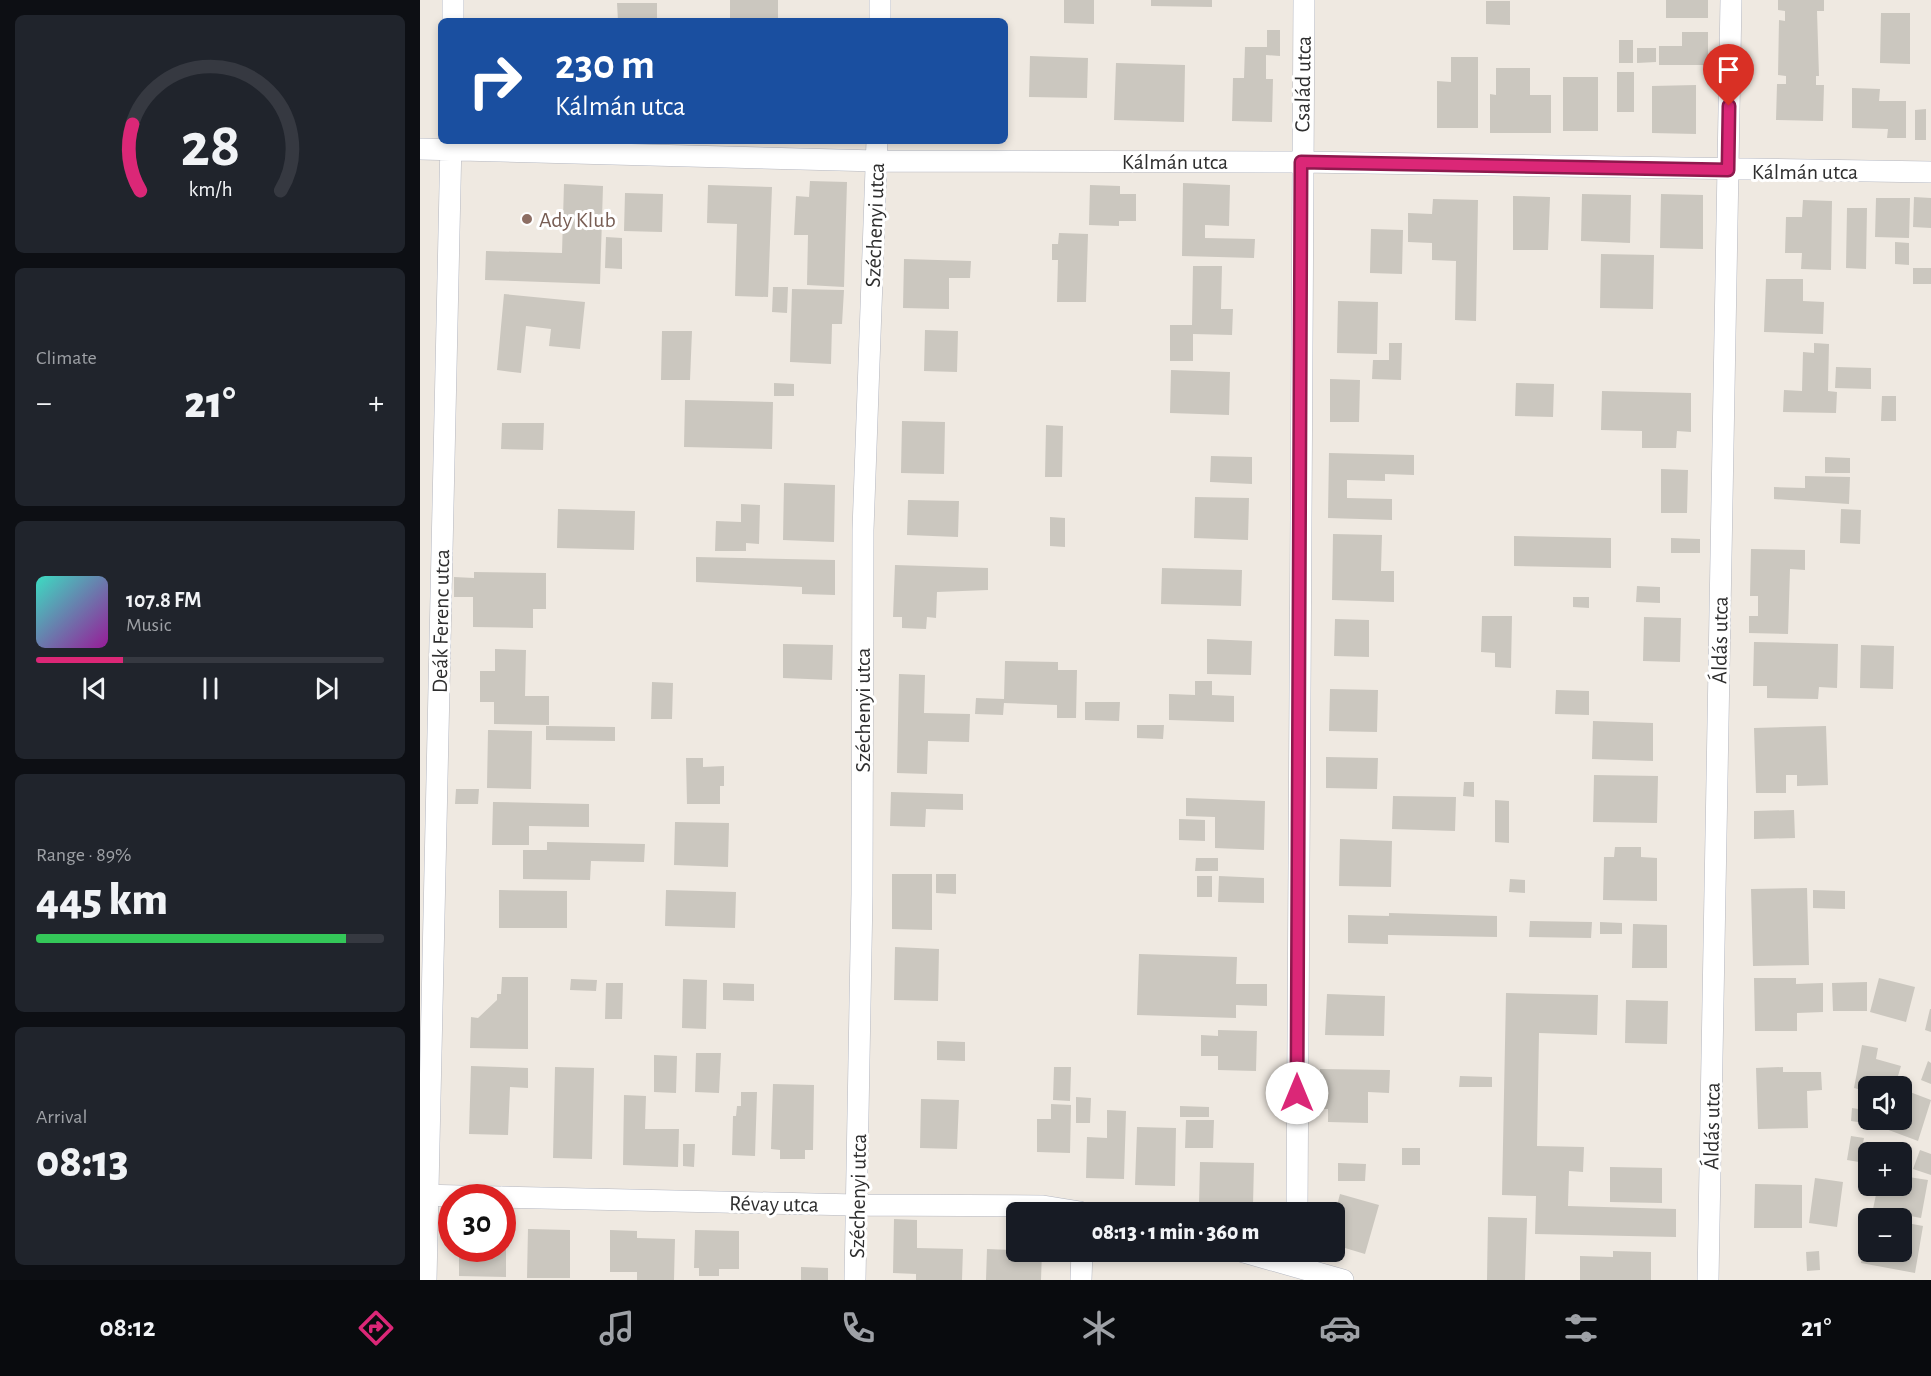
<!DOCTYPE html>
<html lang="en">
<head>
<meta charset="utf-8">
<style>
	:root { --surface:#171b24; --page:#20242c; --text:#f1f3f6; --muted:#9ea1a6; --line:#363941; --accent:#db2777 }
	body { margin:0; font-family:"Alegreya Sans",sans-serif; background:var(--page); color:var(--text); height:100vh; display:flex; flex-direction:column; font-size:22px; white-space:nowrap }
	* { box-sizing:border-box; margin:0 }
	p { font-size:20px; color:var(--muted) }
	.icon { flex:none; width:33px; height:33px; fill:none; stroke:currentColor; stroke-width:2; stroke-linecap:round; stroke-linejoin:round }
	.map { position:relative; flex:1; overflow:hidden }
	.side { display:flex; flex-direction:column; gap:15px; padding:15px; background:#0d0f14; width:420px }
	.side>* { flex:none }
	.top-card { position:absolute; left:18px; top:18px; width:570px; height:126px; border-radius:9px; box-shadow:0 3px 9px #0003; background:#1a4fa0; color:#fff; overflow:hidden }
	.fabs { position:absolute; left:1438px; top:1076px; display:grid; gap:12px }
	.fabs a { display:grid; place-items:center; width:54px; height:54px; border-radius:9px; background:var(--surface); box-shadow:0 3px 9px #0003; font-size:30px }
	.speed { position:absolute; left:18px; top:1184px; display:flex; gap:12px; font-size:30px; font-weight:700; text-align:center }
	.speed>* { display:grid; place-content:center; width:78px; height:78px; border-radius:50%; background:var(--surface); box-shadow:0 3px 9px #0003; line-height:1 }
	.speed .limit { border:9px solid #d22; background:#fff; color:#111 }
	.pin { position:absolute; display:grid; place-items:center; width:51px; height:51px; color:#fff; margin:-62px -26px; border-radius:50% 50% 50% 0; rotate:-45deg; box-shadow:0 0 6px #0007 }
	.pin .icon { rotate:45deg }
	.me { position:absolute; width:66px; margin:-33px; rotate:0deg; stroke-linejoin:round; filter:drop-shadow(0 0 4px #0008) }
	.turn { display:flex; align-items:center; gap:21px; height:126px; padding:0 18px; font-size:27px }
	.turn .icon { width:78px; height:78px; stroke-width:2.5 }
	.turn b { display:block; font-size:42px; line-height:51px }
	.big { font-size:45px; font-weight:800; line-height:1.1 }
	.side .widget { flex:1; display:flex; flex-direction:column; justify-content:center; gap:9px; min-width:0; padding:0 21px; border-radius:9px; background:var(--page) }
	.side .dial { align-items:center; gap:0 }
	.dial svg { height:156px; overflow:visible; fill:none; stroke:var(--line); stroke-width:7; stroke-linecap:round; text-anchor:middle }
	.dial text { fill:var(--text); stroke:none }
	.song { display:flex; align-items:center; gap:18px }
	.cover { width:72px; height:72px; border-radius:9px; background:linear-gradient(135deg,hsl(170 70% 55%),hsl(300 70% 35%)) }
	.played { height:6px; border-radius:3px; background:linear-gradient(90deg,var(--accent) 25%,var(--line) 25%) }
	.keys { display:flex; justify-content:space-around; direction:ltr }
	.heat { display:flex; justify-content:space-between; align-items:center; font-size:33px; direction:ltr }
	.charge { height:9px; border-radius:4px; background:linear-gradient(90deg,#34c759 89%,var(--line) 0) }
	.trip { position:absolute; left:586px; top:1202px; width:339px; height:60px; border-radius:9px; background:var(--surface); box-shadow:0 3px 9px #0003; font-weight:800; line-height:60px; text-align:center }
	.tabs { display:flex; height:96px; justify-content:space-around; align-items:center; background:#090b0e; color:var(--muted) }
	.tabs .icon { width:42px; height:42px }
	.tabs .current { color:var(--accent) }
	.tabs b { font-size:27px; color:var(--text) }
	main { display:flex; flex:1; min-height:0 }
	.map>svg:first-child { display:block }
	.building { fill:#cbc7bf }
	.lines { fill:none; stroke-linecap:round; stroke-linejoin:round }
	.minor-casing { stroke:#b4b7c1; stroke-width:22 }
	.minor { stroke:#fff; stroke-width:21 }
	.route-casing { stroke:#8e194d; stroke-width:15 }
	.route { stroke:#db2777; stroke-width:10 }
	.education-dot { fill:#8d6e63; stroke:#fff; stroke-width:2 }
	.labels { text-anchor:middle; stroke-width:6; stroke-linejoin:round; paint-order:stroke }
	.street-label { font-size:22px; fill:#2e2e2e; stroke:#fff }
	.education-label { font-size:22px; fill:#785e54; stroke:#fff; text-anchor:start }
</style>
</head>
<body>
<main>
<section class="side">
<div class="widget dial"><svg viewBox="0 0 100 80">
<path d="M14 69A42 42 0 1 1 86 69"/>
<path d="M14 69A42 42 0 0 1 10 35" stroke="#db2777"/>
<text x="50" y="56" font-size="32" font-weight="700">28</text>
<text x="50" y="72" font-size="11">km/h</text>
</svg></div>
<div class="widget"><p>Climate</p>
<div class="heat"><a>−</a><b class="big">21°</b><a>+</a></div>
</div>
<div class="widget">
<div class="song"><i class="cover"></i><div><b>107.8 FM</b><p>Music</p></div></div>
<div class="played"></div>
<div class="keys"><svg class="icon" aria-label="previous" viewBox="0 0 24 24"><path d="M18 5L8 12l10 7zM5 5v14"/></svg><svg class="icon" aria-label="pause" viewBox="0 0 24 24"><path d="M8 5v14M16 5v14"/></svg><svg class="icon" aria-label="next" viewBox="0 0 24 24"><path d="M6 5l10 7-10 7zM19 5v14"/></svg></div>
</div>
<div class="widget"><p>Range · 89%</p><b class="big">445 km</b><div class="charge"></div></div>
<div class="widget"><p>Arrival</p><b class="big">08:13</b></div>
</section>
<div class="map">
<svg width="1511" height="1280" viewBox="0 0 1511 1280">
	<rect width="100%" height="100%" fill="#efe9e1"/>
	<path class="building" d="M310 0H358V21H310Z
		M644 0H674V24L644 23Z
		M731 0H792V7L731 6Z
		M1246 0H1288V18H1246Z
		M1358 0H1404V11H1397L1399 76H1396V85H1404L1403 121 1356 120 1357 84H1366V76L1358 75 1359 20 1365 21V11L1358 10Z
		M1066 1H1090V25L1066 24Z
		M197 3H237V21H198Z
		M1461 13H1490V64L1460 63Z
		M847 30H860V56L846 55V79H853L852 122 812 121 813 78H824L825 47H847Z
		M1262 32H1288V65H1239V46H1262Z
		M1199 40H1213V63H1199Z
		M1217 48H1236V62L1217 63Z
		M610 56 668 58 667 98 609 97Z
		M1031 57H1058V128H1017V81L1031 82Z
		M696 63 765 65 764 122 694 120Z
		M1076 68H1110V95H1131V133H1070V94L1076 95Z
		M1197 72H1214V112H1197Z
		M1143 77H1178V131H1143Z
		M1276 85V134L1232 133V86Z
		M1432 88 1460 89 1459 101H1486V138H1467L1468 129 1432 128Z
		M1506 109V140H1495V110Z
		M390 181 427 182 424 287 387 285 388 235H374L376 196 389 197Z
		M763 183 810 185 809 226 785 225V238L835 239 834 258 762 256Z
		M144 184 183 186 180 284 65 280 66 251 142 253Z
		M288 185 352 187 348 297 315 296 317 224 287 223Z
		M670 185 700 186V194H716V221H699V226L669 225Z
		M205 193 243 194 242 232 204 231Z
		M1162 194 1211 195 1210 243 1161 241Z
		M1241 194 1283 195V249L1240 248Z
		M1093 196 1130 197 1128 250H1093Z
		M1494 197 1511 198V228L1493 227Z
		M1456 198H1490L1489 238 1455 237Z
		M1013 199 1058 200 1056 321 1035 320 1036 261 1012 260V243L988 242V213L1012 214Z
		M1383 200 1412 201 1411 270 1381 269 1382 253H1365L1366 217H1382Z
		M1427 208H1447L1446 269 1426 268Z
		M951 229 983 230 982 274 950 273Z
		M639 233 668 234 666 302H637L638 260H632V244H638Z
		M186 237 202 238V269L185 268Z
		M1475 242 1489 243V265L1475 264Z
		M1181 254 1234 255 1233 309 1180 308Z
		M484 259 551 261 550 278H529V309L483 308Z
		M773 266H802L801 309H813L812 335 773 334V361H750V325H772Z
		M1493 268H1511V284H1493Z
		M1346 279H1383V301L1404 302 1403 334 1344 332Z
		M353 287H368L367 313 352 312Z
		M372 289 424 290 422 324H412L411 364 370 362Z
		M84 294 165 302 160 349 129 346 131 329 106 326 101 373 77 370Z
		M918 301 958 302 957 354 917 353Z
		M505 330 538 331 537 372 504 371Z
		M242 331H272L270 380H241Z
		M969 343H982L981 380 952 379 953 360H969Z
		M1394 343 1409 344 1408 391 1417 392 1416 413 1363 412 1364 390 1382 391 1383 352 1394 353Z
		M1416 367 1451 368V389L1415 388Z
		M751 370 810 372 809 415 750 413Z
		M910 379 940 380 939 422H910Z
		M354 383 374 384V396H354Z
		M1096 383 1134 384 1133 417 1095 416Z
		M1182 391 1271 393V432L1257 431 1256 448H1222V431L1181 430Z
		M1462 396H1476V421H1461Z
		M265 400 353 402 352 449 264 447Z
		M482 421 525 422 524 474 481 473Z
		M82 423H124L123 450 81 449Z
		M626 425 643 426 642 477H625Z
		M909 453 994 455V475L965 474V481L927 480V498L972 499V520L908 518Z
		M791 456 832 457V484L790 482Z
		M1405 457 1430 458V473H1405Z
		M1241 469 1268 470 1267 513H1241Z
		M1385 476 1430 477 1429 504 1354 499V487L1385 488Z
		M364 483 415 485 414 542 363 540Z
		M775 497 829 498 828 540 774 538Z
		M488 500 539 501 538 537 487 535Z
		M321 504 340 505 339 544 326 543V551H295L296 521 321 522Z
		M138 509 215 511 214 550 137 548Z
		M1421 509 1441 510 1440 544 1420 543Z
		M630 517 645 518V547L630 546Z
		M913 534 962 535 961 571H974V602L912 600Z
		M1094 536 1191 538V568L1094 566Z
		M1251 538 1280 539V553H1251Z
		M1331 549 1385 550V570L1370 569 1368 634 1329 633V616H1338V596H1330Z
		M276 557 415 560V595L382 594V587L276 582Z
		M475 565 568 568V590L517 592 516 618 507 617 506 629 482 628V617H473Z
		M742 568 822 570 821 606 741 604Z
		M54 572 126 573V609H113V628L53 627V597H34V577L54 578Z
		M1217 586 1240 587V603L1216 602Z
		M1153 597H1169V608L1153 607Z
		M1062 616H1092L1091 668 1075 667V653L1061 652Z
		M1224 617 1261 618 1260 662 1223 661Z
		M915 619 949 620V657L914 656Z
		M787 639 832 641 831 675 787 674Z
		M1334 642 1418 644 1417 688 1399 687 1398 699 1347 698V686H1333Z
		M363 644 413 645 412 680 363 678Z
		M1441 645 1474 646 1473 689 1440 688Z
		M75 649 106 650 105 696H129V725L74 724V702H60V671H75Z
		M585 661 638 662V670H657L656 718H637V705L584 703 583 715 555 714 556 698 584 699Z
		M479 674 505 675 504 713 550 714 549 742 508 741 507 774 477 773Z
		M775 681H792V695L814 696V722L749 720V694L775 695Z
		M232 682 253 683 252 719H231Z
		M910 689 958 690 957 732 909 731Z
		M1136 690 1169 691V715L1135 714Z
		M665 702H700L699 721 665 720Z
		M1173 721 1233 723V761L1172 759Z
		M717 725H744L743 739 717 738Z
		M126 726 195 727V741L126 740Z
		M1406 726 1408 785 1377 786V775H1366V793H1336L1334 728Z
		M68 730 112 731 111 789 67 788Z
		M906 757 958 758 957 789 906 788Z
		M266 758H283V767L304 766V786H300V804H267Z
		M1174 775 1238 776 1237 823 1173 822Z
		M1044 782H1054V797L1043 796Z
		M36 789H59L58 804H35Z
		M471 792 543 794V810L506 809 505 827 470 826Z
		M973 796 1036 797 1035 831 972 829Z
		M766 798 845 801 844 850 795 848V817L766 816Z
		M1075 800 1089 801V843L1075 842Z
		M73 802 169 804V827L109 826V845H72Z
		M1374 810 1375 838 1334 839V811Z
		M759 819 785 820V841L759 840Z
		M255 822 309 823 308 867 254 865Z
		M920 839 972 841 971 887 919 886Z
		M127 842 225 844 224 862 171 861 170 880 103 879V850H127Z
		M1195 847H1221V857L1237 858V901L1183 900 1184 857H1194Z
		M776 858H798V871H775Z
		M472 874H512V930L472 929Z
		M516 874H536V894L516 893Z
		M777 876H792V897H777Z
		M799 876 844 878V903L798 902Z
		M1090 879 1105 880V893L1089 892Z
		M1387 888 1389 965 1333 966 1331 889Z
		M79 890 147 891V928H79Z
		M246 890 316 892 315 928 245 926Z
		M1393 890 1425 891V909L1393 908Z
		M969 913 1077 916V937L968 935V944L928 943V915L969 916Z
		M1110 921 1172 922 1171 938 1109 937Z
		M1180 922 1202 923V934H1180Z
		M1213 924 1247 925V968H1212Z
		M475 947 519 949 518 1001 474 1000Z
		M719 954 817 957 816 984H847V1006L816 1005V1018L717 1015Z
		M82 977H108V1049L50 1048 51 1017 58 1018 77 1000V994H81Z
		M1334 978H1376V984L1403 983V1012L1377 1013V1031H1335Z
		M1459 978 1495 987 1486 1022 1450 1012Z
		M151 979 177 980 176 991 150 990Z
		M263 979 287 980 286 1029 262 1028Z
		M1447 982V1011H1413L1412 983Z
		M186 983H203L202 1019H185Z
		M303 983 334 984V1001L303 1000Z
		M1086 993 1178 995 1177 1035 1119 1033 1117 1146 1164 1147 1163 1172 1149 1171 1148 1206 1256 1209V1237L1115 1234 1116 1196 1082 1195Z
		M907 994 965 996 964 1036 905 1035Z
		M1206 1000 1248 1001 1247 1044 1205 1043Z
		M1510 1009H1511V1032L1505 1030Z
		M798 1030 837 1031 836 1071 798 1070V1056H781V1035L798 1036Z
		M517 1041 545 1042V1061L517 1060Z
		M1442 1045 1458 1048 1456 1059 1481 1066 1475 1086H1449V1092L1434 1088Z
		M276 1053H301L299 1093 275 1092Z
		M234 1055 257 1056 256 1093 234 1092Z
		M1508 1061 1511 1063V1084L1501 1080Z
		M51 1066 108 1068V1088L90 1087 88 1135 49 1134Z
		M135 1067 174 1068 172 1159 133 1158Z
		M634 1067H651L650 1101 633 1100Z
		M1363 1067V1072H1401L1402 1090 1387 1091 1388 1128 1338 1129 1336 1068Z
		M900 1069 970 1070 969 1093 948 1092V1123L908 1122V1109H899Z
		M1040 1076 1072 1077V1087H1039Z
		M353 1084 394 1085 393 1150H385V1159H360V1150L351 1149Z
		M1482 1089 1511 1100 1498 1141 1450 1123 1451 1119H1482Z
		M321 1092H337L335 1156 312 1155 313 1116H316L317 1106H321Z
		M204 1095 226 1096 225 1129H259L258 1167 203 1165Z
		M656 1097 671 1098 670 1123H656Z
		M501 1099 539 1100 537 1149 500 1148Z
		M631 1104 651 1105 650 1153 617 1152V1119H631Z
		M760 1106 789 1107V1117H760Z
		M1432 1108 1445 1110 1444 1123 1431 1121Z
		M687 1110 706 1111 704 1179 666 1178 667 1137 687 1138Z
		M766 1120H794L793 1148H765Z
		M717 1127 756 1128 755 1186 715 1185Z
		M1431 1136 1444 1138 1439 1162 1427 1160Z
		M263 1144H275L274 1167 263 1166Z
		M982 1148H1000V1165H982Z
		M1500 1150 1511 1154V1175L1493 1169Z
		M780 1162 834 1163 833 1205 779 1204Z
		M918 1163 946 1164 945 1181H918Z
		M1190 1167 1242 1168V1203L1190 1202Z
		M1482 1176 1508 1180 1501 1218 1453 1209 1458 1185H1482Z
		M1395 1178 1423 1182 1417 1227 1389 1223Z
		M1335 1184 1382 1185V1228H1334Z
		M920 1194 959 1205 945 1254 915 1245V1213Z
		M1068 1217 1107 1218 1105 1280H1067Z
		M474 1219 497 1220V1248L543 1249 542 1280H496V1274L473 1273Z
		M1482 1222 1503 1226 1495 1273 1441 1263 1448 1225 1449 1251H1482Z
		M108 1229 150 1230V1278H107Z
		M190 1230 217 1231V1238L255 1239 254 1280H217V1272H190Z
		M275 1230 319 1231V1269H299V1276H279V1268H274Z
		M82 1231H86V1277L39 1276V1248H82Z
		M567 1249 622 1251 621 1280H566Z
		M1193 1251 1231 1252V1280H1160V1256L1193 1257Z
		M1399 1251 1400 1270 1387 1271 1386 1252Z
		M381 1267 408 1268V1280H381Z"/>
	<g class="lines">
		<g class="minor-casing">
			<path id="minor" d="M33 21V0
				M460 21V0
				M0 149 457 161 881 162 1511 172
				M0 1195 81 1197
				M82 1197 436 1205 623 1206 660 1212
				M877 1212 884 0
				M820 1251 923 1280
				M6 1280 31 141
				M435 1280 442 894 443 530 457 141
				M661 1280 662 1251
				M1288 1280 1311 0"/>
		</g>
		<use href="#minor" class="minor"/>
	</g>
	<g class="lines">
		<g class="route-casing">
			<path id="route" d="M877 1093 881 162 1308 170 1309 106"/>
		</g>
		<use href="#route" class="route"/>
	</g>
	<circle class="education-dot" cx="107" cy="219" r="6"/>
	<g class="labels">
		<g class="street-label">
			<text transform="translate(882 84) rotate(-89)" y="8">Család utca</text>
			<text x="755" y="169">Kálmán utca</text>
			<text x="1385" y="179">Kálmán utca</text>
			<text transform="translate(454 225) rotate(-88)" y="8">Széchenyi utca</text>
			<text transform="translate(20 621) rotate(-89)" y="8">Deák Ferenc utca</text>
			<text transform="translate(1299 640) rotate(-89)" y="8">Áldás utca</text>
			<text transform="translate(442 710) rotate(-90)" y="8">Széchenyi utca</text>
			<text transform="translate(1291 1126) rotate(-89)" y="8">Áldás utca</text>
			<text transform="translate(437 1196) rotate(-89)" y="8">Széchenyi utca</text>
			<text transform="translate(354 1203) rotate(1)" y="8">Révay utca</text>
		</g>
		<g class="education-label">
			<text x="119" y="227">Ady Klub</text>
		</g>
	</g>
</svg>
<div class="fabs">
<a><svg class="icon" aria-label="sound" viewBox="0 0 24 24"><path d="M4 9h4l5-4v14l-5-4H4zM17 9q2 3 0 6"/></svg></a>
<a>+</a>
<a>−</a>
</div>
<div class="speed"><div class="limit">30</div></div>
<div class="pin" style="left:1309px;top:106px;background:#d93025"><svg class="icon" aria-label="arrive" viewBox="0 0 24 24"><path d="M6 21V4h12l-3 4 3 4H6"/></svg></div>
<svg class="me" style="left:877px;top:1093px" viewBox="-20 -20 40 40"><circle r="19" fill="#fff"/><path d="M0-13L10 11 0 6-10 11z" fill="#db2777"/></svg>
<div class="trip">08:13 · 1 min · 360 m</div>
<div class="top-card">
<div class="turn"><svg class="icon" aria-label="right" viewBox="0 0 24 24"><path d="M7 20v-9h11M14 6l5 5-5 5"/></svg><div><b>230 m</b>Kálmán utca</div></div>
</div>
</div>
</main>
<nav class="tabs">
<b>08:12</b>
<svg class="icon current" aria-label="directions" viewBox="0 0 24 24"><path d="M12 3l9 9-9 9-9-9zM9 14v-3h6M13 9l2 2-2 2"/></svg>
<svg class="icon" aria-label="music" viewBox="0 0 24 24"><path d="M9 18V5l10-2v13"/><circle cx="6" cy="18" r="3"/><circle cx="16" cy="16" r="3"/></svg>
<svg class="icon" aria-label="phone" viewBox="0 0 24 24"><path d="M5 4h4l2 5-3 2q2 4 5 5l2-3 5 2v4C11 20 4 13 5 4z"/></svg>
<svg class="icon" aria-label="climate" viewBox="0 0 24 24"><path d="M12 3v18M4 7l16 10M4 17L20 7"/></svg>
<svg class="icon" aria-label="car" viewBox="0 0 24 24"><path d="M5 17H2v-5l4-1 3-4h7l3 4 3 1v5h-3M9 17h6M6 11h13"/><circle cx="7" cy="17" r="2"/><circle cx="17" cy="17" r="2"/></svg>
<svg class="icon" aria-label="filters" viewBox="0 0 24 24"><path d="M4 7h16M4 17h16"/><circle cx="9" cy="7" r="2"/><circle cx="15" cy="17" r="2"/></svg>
<b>21°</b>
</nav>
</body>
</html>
